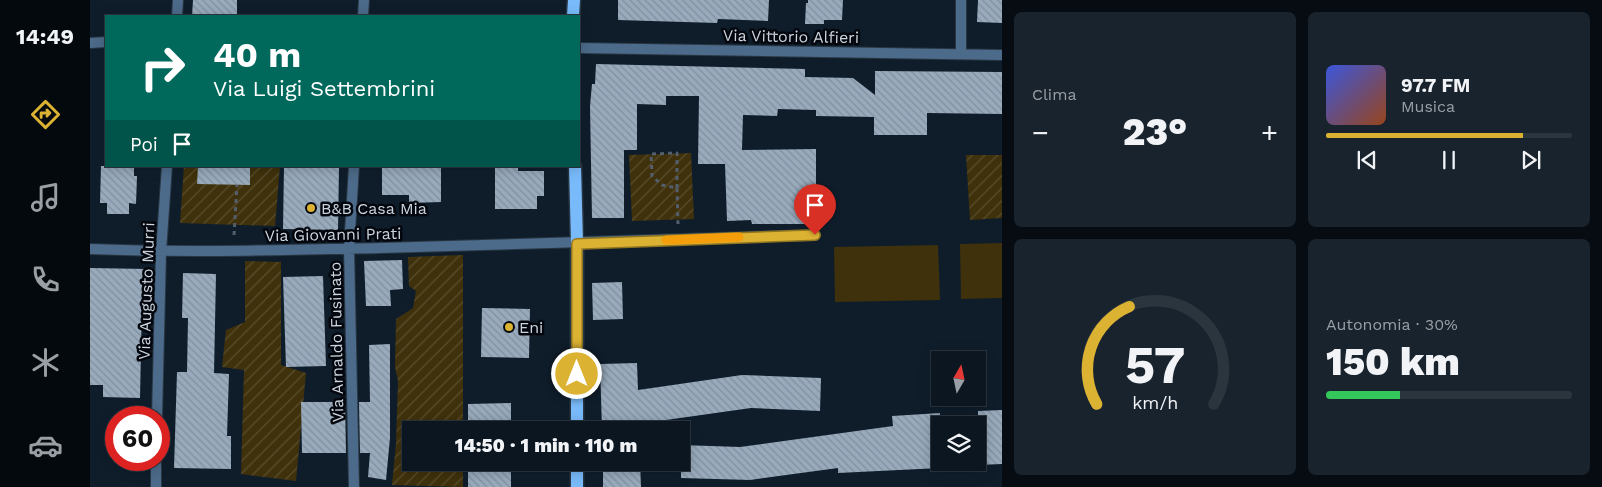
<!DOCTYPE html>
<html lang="it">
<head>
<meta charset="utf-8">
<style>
	:root { --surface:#0b1620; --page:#19232d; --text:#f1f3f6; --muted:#9a9fa5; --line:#2b353e; --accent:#dcb233 }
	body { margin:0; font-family:"Work Sans",sans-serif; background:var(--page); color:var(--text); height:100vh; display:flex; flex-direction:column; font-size:19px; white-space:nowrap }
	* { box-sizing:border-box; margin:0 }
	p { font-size:16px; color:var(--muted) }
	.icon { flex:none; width:28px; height:28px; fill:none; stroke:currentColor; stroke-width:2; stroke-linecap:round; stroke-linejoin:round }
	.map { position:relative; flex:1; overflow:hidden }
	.panel { display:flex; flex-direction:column; gap:12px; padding:12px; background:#060c12; width:600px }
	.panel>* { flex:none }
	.guide { position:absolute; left:15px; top:15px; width:475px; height:152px; border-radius:0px; box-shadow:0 2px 12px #0003,0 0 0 1px var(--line); background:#00695c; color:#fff; overflow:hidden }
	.needle { width:32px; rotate:9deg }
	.controls { position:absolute; left:841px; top:351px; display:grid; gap:10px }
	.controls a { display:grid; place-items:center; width:55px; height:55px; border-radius:0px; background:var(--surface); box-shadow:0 2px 12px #0003,0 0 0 1px var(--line); font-size:25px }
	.speed { position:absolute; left:15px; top:406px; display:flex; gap:10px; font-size:25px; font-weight:700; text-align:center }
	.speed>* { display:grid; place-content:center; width:65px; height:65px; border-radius:50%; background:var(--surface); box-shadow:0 2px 12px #0003,0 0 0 1px var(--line); line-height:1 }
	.speed .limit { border:8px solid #d22; background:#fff; color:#111 }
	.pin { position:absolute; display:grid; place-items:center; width:42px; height:42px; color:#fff; margin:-51px -21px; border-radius:50% 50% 50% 0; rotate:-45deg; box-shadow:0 0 5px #0007 }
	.pin .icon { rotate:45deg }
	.me { position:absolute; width:55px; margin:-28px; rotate:0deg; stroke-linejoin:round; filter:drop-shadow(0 0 4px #0008) }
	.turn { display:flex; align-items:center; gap:18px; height:105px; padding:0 25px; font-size:22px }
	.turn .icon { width:65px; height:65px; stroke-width:2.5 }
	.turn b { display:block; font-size:35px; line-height:42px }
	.then { display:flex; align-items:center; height:48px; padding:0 25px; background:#0003; gap:10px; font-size:19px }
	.big { font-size:38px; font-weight:800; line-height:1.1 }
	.panel .tile { flex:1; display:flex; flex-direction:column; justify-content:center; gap:8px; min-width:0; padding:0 18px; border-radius:8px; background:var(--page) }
	.panel .dial { align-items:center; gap:0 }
	.dial svg { height:130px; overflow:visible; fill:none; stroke:var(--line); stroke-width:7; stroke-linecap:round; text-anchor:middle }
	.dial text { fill:var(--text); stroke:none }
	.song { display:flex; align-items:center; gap:15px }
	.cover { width:60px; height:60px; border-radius:8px; background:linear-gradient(135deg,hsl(230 70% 55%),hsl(20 70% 35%)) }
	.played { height:5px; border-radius:2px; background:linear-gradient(90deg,var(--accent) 80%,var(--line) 80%) }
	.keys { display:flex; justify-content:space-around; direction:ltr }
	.heat { display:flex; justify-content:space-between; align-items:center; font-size:28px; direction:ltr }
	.charge { height:8px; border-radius:4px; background:linear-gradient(90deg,#34c759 30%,var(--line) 0) }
	.panel .tiles { flex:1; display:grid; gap:12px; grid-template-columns:repeat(2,1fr) }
	.trip { position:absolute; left:312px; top:421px; width:288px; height:50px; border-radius:0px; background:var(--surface); box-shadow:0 2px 12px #0003,0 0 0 1px var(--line); font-weight:800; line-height:50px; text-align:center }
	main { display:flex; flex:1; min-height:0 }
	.dock { display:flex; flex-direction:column; width:90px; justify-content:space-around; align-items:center; background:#04090d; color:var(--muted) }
	.dock .icon { width:35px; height:35px }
	.dock .current { color:var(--accent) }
	.dock b { font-size:22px; color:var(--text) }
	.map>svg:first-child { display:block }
	.garden { fill:url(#garden-furrows) }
	.pitch { fill:#3f310b }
	.building { fill:url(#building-back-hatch) }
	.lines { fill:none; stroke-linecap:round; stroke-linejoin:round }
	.street-casing { stroke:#293744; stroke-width:12 }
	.primary-casing { stroke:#293744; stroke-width:15 }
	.path { stroke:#535f6c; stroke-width:3; stroke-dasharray:4 4; stroke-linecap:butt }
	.street { stroke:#4c6a89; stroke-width:10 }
	.primary { stroke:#79bafa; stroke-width:12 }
	.route-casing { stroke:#8f7421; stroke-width:12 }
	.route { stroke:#dcb233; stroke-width:9 }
	.slow { stroke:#f59e0b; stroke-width:9 }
	.poi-dot { fill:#dcb233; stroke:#03070d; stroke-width:2 }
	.labels { text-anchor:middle; stroke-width:5; stroke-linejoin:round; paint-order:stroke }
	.street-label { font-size:16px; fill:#ccd5df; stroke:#03070d }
	.poi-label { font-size:16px; fill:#ccd5df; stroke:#03070d; text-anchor:start }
</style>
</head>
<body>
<main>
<nav class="dock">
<b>14:49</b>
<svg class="icon current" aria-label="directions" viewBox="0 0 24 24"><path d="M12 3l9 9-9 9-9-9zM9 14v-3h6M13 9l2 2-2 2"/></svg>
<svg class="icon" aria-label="music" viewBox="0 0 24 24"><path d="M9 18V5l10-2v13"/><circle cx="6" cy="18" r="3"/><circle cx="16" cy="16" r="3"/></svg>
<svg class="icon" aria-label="phone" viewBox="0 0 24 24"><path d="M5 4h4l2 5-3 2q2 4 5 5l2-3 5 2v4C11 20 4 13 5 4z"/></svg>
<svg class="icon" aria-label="climate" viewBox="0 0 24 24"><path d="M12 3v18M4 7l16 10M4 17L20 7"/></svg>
<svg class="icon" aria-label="car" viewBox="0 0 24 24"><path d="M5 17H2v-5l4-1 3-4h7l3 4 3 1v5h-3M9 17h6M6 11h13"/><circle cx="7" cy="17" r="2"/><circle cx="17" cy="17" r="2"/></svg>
</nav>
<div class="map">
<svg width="912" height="487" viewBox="0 0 912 487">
	<defs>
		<pattern id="garden-furrows" width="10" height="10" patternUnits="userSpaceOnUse" patternTransform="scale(1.25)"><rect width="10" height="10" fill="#3f310b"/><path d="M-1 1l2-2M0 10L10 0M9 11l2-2" fill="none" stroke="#5a4e2e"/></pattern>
		<pattern id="building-back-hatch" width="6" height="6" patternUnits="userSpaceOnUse" patternTransform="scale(1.25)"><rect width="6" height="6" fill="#98aabc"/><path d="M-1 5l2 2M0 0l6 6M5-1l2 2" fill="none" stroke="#81909e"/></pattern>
	</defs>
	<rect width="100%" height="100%" fill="#0f1d2b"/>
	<path class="garden" d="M601 153 604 219 542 221 539 155Z
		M876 155H912V218L880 220Z
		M94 166H190L185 226 90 223Z
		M373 255V430H321V462L373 463V487L302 485 306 444 308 381 305 367 306 319 323 308 326 291 319 286 318 257Z
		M155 261 191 262V365L216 373 206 481 151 474 154 370 132 367 136 330 155 322Z"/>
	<path class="pitch" d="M912 243V298L871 299 870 244Z
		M848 245 850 300 745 302 744 247Z"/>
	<path class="building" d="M103 0H147V16H102Z
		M528 0H679L678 21 628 19 627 23 528 20Z
		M718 0H753L752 20H734V24H715L716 3H718Z
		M888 0H912V23L887 22Z
		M506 64 715 69V77L763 78 785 95V71L912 72V114L837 113V135H784V117L726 116V110L688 109 687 116 653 115 652 150 726 149V224H662L661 220 637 221 635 164H608L609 96H576V105L547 104V150H534V218H502L500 106 502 84H505Z
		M11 166H44V176H47L46 204 39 203V214H17V203H10Z
		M108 166H160V185L107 184Z
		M194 166H249L248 230 193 229Z
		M292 166H351V202L319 203V195H292Z
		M405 166H428V171H454V196H447V209H405Z
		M312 260 313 289 300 290 301 306H276L274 261Z
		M0 268 58 269 57 301H52L50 398 13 397V385H0Z
		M93 273 126 274 124 373 139 374 137 436H141V469L84 468 87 372H97L98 318H92Z
		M233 276 236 366 196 367 193 277Z
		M532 282 533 319 503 320 502 283Z
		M392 308 440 309 439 358 391 357Z
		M300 344V438L296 480 278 477 280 453H270L269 402H280L279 345Z
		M547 363 548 390 652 375 731 378 730 411 661 408 512 429 510 364Z
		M211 402H255L256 453H212Z
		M421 403V430H378V404Z
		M912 410V464L888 465V411Z
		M850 413V468L748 473V468L660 480 591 478V445L650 447 803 426 802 416Z
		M378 462H421V487H378Z
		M513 462H550L551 487H513Z"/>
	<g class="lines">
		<g class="street-casing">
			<path id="street" d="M87 16 88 0
				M273 16 274 0
				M0 43 16 42
				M489 48 912 55
				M871 54V0
				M0 249C97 253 194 250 291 248 435 245 580 240 725 235
				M67 418 71 252 77 166
				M66 487V460
				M264 487 259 248 264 166"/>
		</g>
		<g class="primary-casing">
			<path id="primary" d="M483 16 484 0
				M485 166 487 243V430
				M487 462V487"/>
		</g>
		<path class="path" d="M587 188V153L561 154 562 176 572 185 587 188 588 224
			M144 235 147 185"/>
		<use href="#street" class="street"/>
		<use href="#primary" class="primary"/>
	</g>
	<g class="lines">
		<g class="route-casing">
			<path id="route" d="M487 374V244L725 235"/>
		</g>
		<use href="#route" class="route"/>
		<path class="slow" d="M576 240 649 237"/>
	</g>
	<g class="poi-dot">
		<circle cx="221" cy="208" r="5"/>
		<circle cx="419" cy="327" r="5"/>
	</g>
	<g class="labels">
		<g class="street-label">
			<text transform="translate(701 36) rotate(1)" y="6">Via Vittorio Alfieri</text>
			<text transform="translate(243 234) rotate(-1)" y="6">Via Giovanni Prati</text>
			<text transform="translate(56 291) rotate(-88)" y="6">Via Augusto Murri</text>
			<text transform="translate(246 342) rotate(-91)" y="6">Via Arnaldo Fusinato</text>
		</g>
		<g class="poi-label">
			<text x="231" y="214">B&amp;B Casa Mia</text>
			<text x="429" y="333">Eni</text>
		</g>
	</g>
</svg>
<div class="controls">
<a><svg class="needle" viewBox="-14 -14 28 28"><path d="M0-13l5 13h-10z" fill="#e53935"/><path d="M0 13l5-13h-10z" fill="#9a9fa5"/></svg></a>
<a><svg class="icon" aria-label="layers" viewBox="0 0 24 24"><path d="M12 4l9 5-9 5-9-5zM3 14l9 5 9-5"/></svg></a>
</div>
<div class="speed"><div class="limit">60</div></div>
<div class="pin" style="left:725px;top:235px;background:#d93025"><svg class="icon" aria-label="arrive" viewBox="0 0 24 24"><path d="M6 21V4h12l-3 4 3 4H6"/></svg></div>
<svg class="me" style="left:487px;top:374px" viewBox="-20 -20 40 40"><circle r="17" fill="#dcb233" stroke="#fff" stroke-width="3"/><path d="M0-11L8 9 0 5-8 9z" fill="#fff"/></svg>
<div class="trip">14:50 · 1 min · 110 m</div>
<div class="guide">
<div class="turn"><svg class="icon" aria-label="right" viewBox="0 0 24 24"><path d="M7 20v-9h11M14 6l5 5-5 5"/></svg><div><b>40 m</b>Via Luigi Settembrini</div></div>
<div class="then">Poi<svg class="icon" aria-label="arrive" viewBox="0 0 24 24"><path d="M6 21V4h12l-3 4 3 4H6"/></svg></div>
</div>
</div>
<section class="panel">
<div class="tiles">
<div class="tile"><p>Clima</p>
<div class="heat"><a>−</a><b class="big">23°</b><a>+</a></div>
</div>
<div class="tile">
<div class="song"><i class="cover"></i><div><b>97.7 FM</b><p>Musica</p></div></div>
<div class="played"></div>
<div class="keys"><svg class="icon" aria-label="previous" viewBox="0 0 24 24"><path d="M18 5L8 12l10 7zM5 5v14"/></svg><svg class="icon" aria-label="pause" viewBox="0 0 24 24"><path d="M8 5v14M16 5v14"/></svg><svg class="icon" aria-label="next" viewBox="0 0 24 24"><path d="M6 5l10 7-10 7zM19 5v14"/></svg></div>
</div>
<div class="tile dial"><svg viewBox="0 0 100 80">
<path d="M14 69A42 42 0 1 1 86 69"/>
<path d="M14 69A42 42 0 0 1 34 9" stroke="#dcb233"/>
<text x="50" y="56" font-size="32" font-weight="700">57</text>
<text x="50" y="72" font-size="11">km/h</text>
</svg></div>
<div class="tile"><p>Autonomia · 30%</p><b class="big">150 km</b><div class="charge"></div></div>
</div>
</section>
</main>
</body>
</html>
